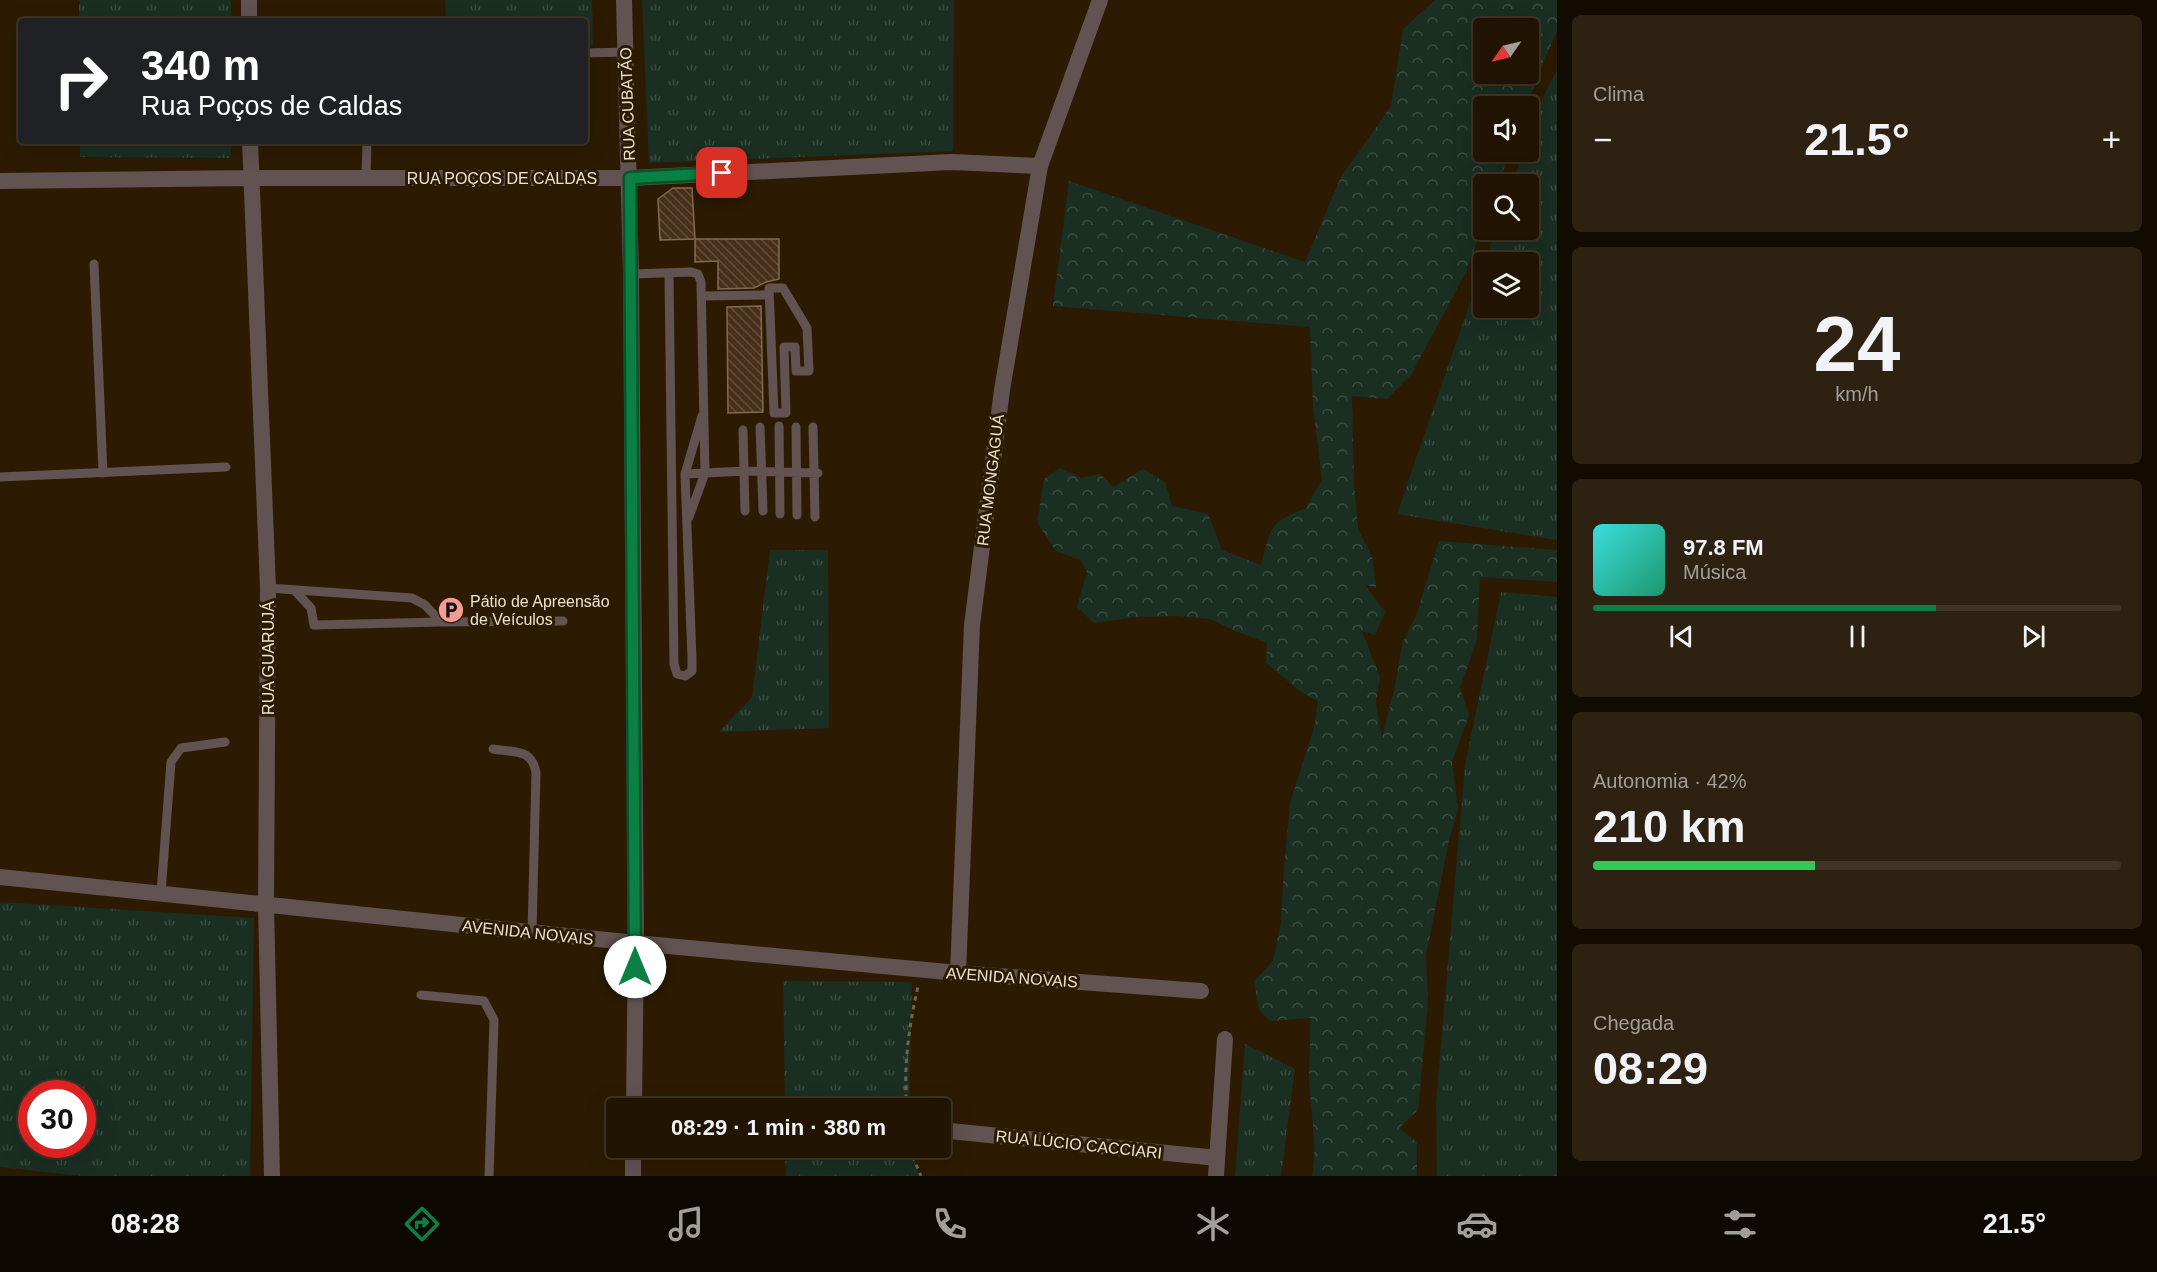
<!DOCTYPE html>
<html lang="pt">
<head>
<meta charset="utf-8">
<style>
	:root { --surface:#211402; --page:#2d2111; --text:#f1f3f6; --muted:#a29e99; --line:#3e3324; --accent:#0b8043 }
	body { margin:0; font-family:Arial,sans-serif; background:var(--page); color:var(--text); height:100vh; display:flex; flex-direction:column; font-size:22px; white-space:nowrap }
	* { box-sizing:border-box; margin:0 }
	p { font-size:20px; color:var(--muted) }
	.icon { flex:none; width:33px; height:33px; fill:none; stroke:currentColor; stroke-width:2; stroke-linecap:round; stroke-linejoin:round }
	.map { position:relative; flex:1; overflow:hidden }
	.side { display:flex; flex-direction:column; gap:15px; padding:15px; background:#120b01; width:600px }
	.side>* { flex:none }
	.hud { position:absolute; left:18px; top:18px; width:570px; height:126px; border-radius:6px; box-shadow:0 6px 24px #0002,0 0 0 2px var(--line); background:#202124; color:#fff; overflow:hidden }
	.needle { width:39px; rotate:236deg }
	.tools { position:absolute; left:1473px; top:18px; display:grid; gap:12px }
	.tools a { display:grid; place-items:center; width:66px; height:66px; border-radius:6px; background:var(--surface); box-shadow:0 6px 24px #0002,0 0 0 2px var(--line); font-size:30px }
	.speed { position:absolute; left:18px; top:1080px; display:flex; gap:12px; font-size:30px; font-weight:700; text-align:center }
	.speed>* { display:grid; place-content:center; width:78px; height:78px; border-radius:50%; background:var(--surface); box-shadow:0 6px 24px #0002,0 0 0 2px var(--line); line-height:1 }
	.speed .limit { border:9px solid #d22; background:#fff; color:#111 }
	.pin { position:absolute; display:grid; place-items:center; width:51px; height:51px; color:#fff; margin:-26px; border-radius:12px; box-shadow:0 3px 9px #0006 }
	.me { position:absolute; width:66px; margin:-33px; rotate:0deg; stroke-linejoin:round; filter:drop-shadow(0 0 4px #0008) }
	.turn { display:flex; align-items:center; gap:21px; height:126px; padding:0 24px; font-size:27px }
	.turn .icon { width:78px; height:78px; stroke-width:2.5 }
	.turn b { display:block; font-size:42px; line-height:51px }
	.big { font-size:45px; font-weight:700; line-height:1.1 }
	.side .card { flex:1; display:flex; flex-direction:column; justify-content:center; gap:9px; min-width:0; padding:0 21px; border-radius:9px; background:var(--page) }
	.side .dial { align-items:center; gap:0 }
	.dial b { font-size:78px; line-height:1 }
	.song { display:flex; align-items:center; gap:18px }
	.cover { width:72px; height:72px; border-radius:9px; background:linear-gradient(135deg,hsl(180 70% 55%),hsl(160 70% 35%)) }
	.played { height:6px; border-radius:3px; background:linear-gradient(90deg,var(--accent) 65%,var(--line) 65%) }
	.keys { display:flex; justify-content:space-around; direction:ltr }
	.heat { display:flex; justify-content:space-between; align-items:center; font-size:33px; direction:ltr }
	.charge { height:9px; border-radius:4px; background:linear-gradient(90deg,#34c759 42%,var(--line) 0) }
	.trip { position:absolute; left:606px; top:1098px; width:345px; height:60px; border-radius:6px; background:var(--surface); box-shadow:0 6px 24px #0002,0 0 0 2px var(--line); font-weight:700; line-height:60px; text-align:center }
	.dock { display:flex; height:96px; justify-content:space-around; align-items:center; background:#0d0801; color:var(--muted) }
	.dock .icon { width:42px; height:42px }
	.dock .active { color:var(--accent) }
	.dock b { font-size:27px; color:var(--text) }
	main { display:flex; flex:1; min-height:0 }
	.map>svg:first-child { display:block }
	.grass { fill:url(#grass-tufts); fill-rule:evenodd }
	.forest { fill:url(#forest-crowns); fill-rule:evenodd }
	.building { fill:url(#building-back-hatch); stroke:#846a53; stroke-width:1.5 }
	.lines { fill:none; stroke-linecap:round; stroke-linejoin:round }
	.path { stroke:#72634d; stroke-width:3; stroke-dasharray:4.5 4.5; stroke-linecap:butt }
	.service { stroke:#625252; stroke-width:9 }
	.minor { stroke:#625252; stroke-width:16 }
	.route-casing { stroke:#07532c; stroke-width:15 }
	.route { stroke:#0b8043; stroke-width:10 }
	.labels { text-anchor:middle; stroke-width:6; stroke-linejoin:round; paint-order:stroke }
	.street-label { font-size:16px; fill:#ede1d2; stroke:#2c1b02 }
	.poi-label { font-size:16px; fill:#ede1d2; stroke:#2c1b02; text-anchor:start }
</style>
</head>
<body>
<main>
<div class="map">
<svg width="1557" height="1176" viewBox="0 0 1557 1176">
	<defs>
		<pattern id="grass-tufts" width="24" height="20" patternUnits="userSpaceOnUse" patternTransform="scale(1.5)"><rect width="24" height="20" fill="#1a2e22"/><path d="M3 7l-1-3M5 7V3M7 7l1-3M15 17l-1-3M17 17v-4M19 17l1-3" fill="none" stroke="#3c4c41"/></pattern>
		<pattern id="forest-crowns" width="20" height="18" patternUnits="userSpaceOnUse" patternTransform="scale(1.5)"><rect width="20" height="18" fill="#1a2e22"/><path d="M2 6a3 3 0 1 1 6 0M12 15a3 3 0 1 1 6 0" fill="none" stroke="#3c4c41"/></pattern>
		<pattern id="building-back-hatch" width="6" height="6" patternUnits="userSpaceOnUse" patternTransform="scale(1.5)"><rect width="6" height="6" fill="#47301a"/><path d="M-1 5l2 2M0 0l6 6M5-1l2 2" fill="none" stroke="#624e3a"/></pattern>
	</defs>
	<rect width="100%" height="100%" fill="#2c1b02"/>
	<path class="grass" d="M79 0H231V21H79Z
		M445 0H592L593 45 585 44V21H446Z
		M642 0H954L953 151 649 163Z
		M1557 70V540L1397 514 1483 265 1484 308H1528V262H1484L1496 230H1528V184H1512L1523 152H1528C1528 122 1544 96 1557 70Z
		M80 141H231V158L80 157Z
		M770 550H828L829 728 719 732 752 697Z
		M1501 592 1557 597V1176H1437L1436 1103 1465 765Z
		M0 902 254 918 250 1176H83L0 1167ZM32 1094H82V1144H32Z
		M783 981 912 982 909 1108H785Z
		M1245 1044 1295 1069 1281 1176H1235Z
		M785 1148H913L919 1176H786Z"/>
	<path class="forest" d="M1435 0H1557V30L1526 106H1484V152H1510L1498 184H1484L1483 224 1466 272 1411 375 1387 399 1352 396 1354 482 1358 529 1372 557 1376 587 1365 585 1385 612 1375 635 1362 631 1380 677 1376 702 1382 738 1396 682 1402 644 1416 616 1439 541 1557 550V582L1480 577 1477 639 1460 688 1469 715 1452 762 1458 809 1449 840 1426 955 1428 1003 1418 1110 1399 1128 1417 1142V1176H1312C1318 1144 1310 1111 1309 1079 1309 1059 1311 1039 1310 1018L1270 1021 1259 1010 1254 981 1273 961 1281 922 1284 868 1290 803 1314 728 1318 701 1301 692 1266 663 1267 643 1238 632 1210 619 1177 616 1136 617 1094 623 1077 607 1087 572 1080 560 1056 551 1037 522 1044 479 1060 468 1081 478 1100 474 1113 487 1143 469 1165 482 1172 506 1208 514 1222 550 1261 565C1272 526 1267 524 1306 508L1322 479 1313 407 1310 327 1053 306 1069 181 1305 262 1341 177 1391 106 1403 29ZM1484 28H1528V74H1484Z"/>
	<path class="building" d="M673 188H692L695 239 660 240 658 199Z
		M695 239H779V279L766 282 754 288 718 289V261L695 262Z
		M761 306 763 412 728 413 727 307Z"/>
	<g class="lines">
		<path class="path" d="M907 1108C903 1067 909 1026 918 986
			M909 1148 921 1176"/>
		<path class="service" d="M585 53 626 52
			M366 178 367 141
			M94 264 103 473
			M631 274 691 272 698 274 701 282 705 473 745 471 818 473
			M669 274 674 664 677 674 685 676 692 671V659L685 474
			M769 288H783L807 328 809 371H796L795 347H784L786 413H774Z
			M702 296 769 295
			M779 426 780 514
			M760 427 763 511
			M796 427 797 515
			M813 427 815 517
			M743 430 745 511
			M0 477 226 467
			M689 517 705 473 685 474 702 416
			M268 588 412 598 425 605 441 622 563 621
			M294 590 311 608 314 625 441 622
			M493 749C515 753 532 748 536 773L532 932
			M161 893 171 762 181 748 225 742
			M421 995 484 1001 494 1020 489 1176"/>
		<path class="minor" d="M249 0V21
			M624 0 631 274 636 943 634 1108
			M250 141 268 588 266 904 272 1176
			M0 181 250 178H630L951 162 1040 166
			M0 877 636 943 958 973 1201 991
			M958 973 972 625 1002 390 1040 166 1100 0
			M940 1130 1217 1158
			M633 1176V1148
			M1216 1176 1225 1039"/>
	</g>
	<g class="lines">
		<g class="route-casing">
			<path id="route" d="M635 967 630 178 722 173"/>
		</g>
		<use href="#route" class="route"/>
	</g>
	<defs>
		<g id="parking-disc" transform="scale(1.35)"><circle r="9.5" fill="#f59c92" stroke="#2c1b02"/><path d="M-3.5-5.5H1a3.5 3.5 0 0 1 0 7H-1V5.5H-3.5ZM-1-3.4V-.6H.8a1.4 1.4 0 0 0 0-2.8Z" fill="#111"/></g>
	</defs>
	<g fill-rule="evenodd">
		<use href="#parking-disc" x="451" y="610"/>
	</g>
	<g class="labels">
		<g class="street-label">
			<text transform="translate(627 104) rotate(-92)" y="6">RUA CUBATÃO</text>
			<text x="502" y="184">RUA POÇOS DE CALDAS</text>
			<text transform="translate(990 480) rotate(-83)" y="6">RUA MONGAGUÁ</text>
			<text transform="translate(268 658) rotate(-90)" y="6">RUA GUARUJÁ</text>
			<text transform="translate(528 932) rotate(6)" y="6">AVENIDA NOVAIS</text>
			<text transform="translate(1012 977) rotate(4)" y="6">AVENIDA NOVAIS</text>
			<text transform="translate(1079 1144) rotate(6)" y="6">RUA LÚCIO CACCIARI</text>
		</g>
		<g class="poi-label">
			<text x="470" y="607">Pátio de Apreensão<tspan x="470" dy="18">de Veículos</tspan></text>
		</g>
	</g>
</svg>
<div class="tools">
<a><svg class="needle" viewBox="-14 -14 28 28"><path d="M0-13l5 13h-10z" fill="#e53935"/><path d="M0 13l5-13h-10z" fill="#a29e99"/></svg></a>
<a><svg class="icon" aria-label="sound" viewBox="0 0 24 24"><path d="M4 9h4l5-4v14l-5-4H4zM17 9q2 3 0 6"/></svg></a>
<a><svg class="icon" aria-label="search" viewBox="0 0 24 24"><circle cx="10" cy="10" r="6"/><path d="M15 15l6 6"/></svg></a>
<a><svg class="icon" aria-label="layers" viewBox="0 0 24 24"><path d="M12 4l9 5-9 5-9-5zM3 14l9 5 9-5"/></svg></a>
</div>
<div class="speed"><div class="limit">30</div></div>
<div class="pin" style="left:722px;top:173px;background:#d93025"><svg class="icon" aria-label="arrive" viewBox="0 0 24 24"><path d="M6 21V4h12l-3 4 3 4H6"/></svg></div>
<svg class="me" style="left:635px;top:967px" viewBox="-20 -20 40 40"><circle r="19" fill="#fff"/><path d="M0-13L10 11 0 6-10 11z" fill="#0b8043"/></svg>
<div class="trip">08:29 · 1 min · 380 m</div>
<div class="hud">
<div class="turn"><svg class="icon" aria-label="right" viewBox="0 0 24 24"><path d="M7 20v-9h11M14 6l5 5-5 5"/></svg><div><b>340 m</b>Rua Poços de Caldas</div></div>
</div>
</div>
<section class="side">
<div class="card"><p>Clima</p>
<div class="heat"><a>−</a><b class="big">21.5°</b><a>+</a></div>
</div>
<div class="card dial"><b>24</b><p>km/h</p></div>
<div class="card">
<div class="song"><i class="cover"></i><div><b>97.8 FM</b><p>Música</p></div></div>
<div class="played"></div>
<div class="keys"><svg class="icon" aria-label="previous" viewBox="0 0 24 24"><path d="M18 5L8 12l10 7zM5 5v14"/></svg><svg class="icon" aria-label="pause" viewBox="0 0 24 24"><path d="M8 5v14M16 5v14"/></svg><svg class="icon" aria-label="next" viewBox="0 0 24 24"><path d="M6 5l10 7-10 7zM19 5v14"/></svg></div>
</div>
<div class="card"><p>Autonomia · 42%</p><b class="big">210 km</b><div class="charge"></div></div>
<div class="card"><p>Chegada</p><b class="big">08:29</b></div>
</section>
</main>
<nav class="dock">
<b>08:28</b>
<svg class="icon active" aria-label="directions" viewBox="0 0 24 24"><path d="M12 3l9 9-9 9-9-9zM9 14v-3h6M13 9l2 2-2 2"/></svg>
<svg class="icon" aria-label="music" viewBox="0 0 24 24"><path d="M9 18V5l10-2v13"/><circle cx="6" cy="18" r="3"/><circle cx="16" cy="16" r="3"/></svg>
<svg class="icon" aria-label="phone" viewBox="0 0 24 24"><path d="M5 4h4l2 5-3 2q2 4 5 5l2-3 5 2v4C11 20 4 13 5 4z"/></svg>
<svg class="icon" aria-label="climate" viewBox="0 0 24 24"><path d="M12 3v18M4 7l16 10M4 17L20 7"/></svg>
<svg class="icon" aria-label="car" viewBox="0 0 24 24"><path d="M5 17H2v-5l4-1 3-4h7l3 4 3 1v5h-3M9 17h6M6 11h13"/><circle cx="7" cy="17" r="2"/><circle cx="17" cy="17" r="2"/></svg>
<svg class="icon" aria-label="filters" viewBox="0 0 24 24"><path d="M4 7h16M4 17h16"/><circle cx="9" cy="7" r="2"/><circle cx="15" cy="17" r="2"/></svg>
<b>21.5°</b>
</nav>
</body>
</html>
